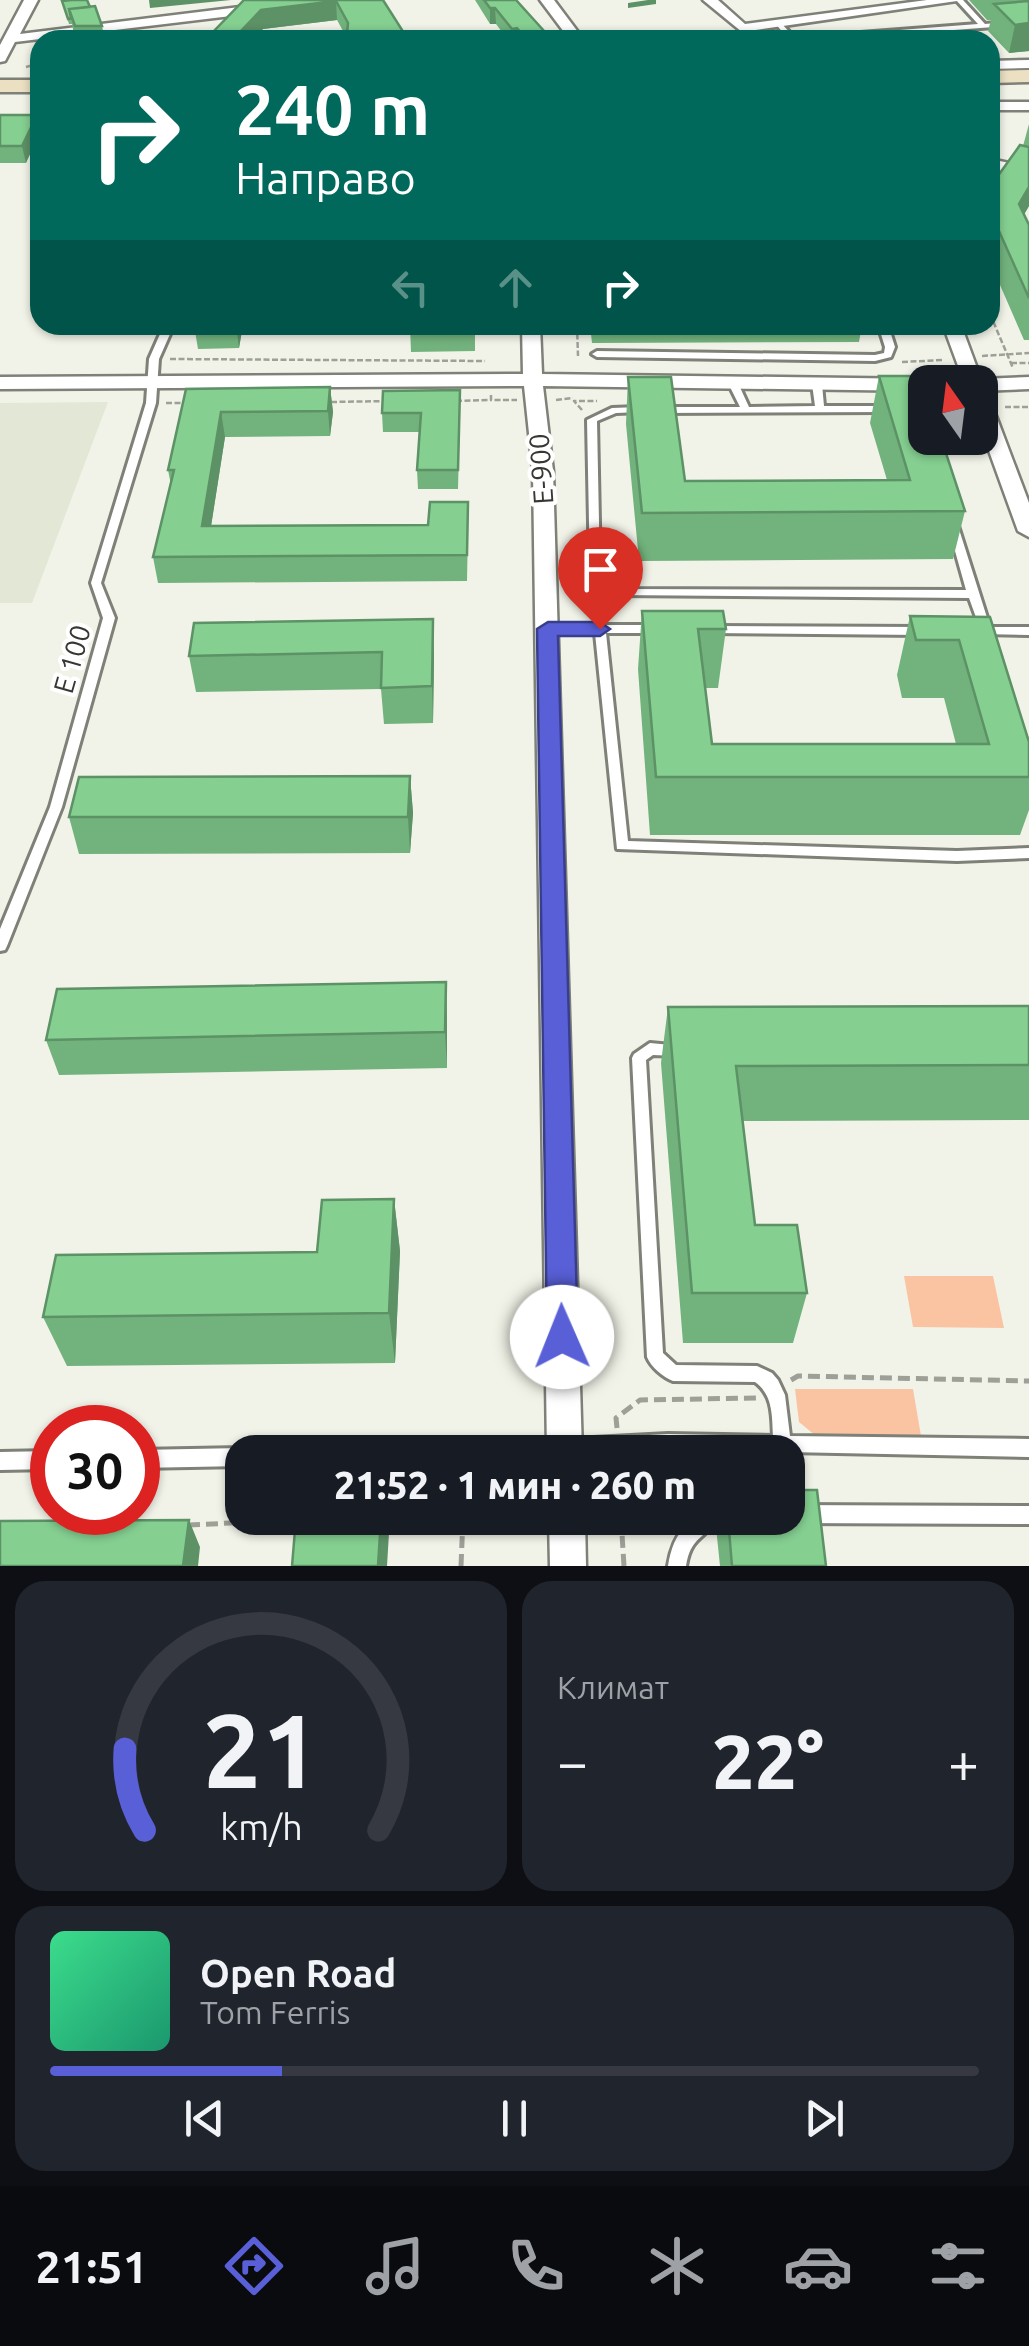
<!DOCTYPE html>
<html lang="ru">
<head>
<meta charset="utf-8">
<style>
	:root { --surface:#171b24; --page:#20242c; --text:#f1f3f6; --muted:#9ea1a6; --line:#363941; --accent:#585fd7 }
	body { margin:0; font-family:Ubuntu,sans-serif; background:var(--page); color:var(--text); height:100vh; display:flex; flex-direction:column; font-size:38px; white-space:nowrap }
	* { box-sizing:border-box; margin:0 }
	p { font-size:32px; color:var(--muted) }
	.icon { flex:none; width:55px; height:55px; fill:none; stroke:currentColor; stroke-width:2; stroke-linecap:round; stroke-linejoin:round }
	.map { position:relative; height:1566px; overflow:hidden }
	.drawer { display:flex; flex-direction:column; gap:15px; padding:15px; background:#0d0f14; flex:1 }
	.drawer>* { flex:none }
	.hud { position:absolute; left:30px; top:30px; width:970px; height:305px; border-radius:30px; box-shadow:0 2px 8px #0004; background:#00695c; color:#fff; overflow:hidden }
	.needle { width:65px; rotate:346deg }
	.tools { position:absolute; left:908px; top:365px; display:grid; gap:20px }
	.tools a { display:grid; place-items:center; width:90px; height:90px; border-radius:20px; background:var(--surface); box-shadow:0 2px 8px #0004; font-size:50px }
	.speed { position:absolute; left:30px; top:1405px; display:flex; gap:20px; font-size:50px; font-weight:700; text-align:center }
	.speed>* { display:grid; place-content:center; width:130px; height:130px; border-radius:50%; background:var(--surface); box-shadow:0 2px 8px #0004; line-height:1 }
	.speed .limit { border:15px solid #d22; background:#fff; color:#111 }
	.pin { position:absolute; display:grid; place-items:center; width:85px; height:85px; color:#fff; margin:-102px -42px; border-radius:50% 50% 50% 0; rotate:-45deg; box-shadow:0 0 10px #0007 }
	.pin .icon { rotate:45deg }
	.me { position:absolute; width:110px; margin:-55px; rotate:359deg; stroke-linejoin:round; filter:drop-shadow(0 0 8px #0008) }
	.turn { display:flex; align-items:center; gap:35px; height:210px; padding:0 40px; font-size:45px }
	.turn .icon { width:130px; height:130px; stroke-width:2.5 }
	.turn b { display:block; font-size:70px; line-height:85px }
	.lanes { display:flex; align-items:center; height:95px; padding:0 40px; background:#0003; justify-content:center; gap:50px; direction:ltr }
	.lanes .off { opacity:.35 }
	.big { font-size:75px; font-weight:800; line-height:1.1 }
	.drawer .widget { flex:1; display:flex; flex-direction:column; justify-content:center; gap:15px; min-width:0; padding:0 35px; border-radius:30px; background:var(--page) }
	.drawer .dial { align-items:center; gap:0 }
	.dial svg { height:260px; overflow:visible; fill:none; stroke:var(--line); stroke-width:7; stroke-linecap:round; text-anchor:middle }
	.dial text { fill:var(--text); stroke:none }
	.song { display:flex; align-items:center; gap:30px }
	.cover { width:120px; height:120px; border-radius:15px; background:linear-gradient(135deg,hsl(150 70% 55%),hsl(160 70% 35%)) }
	.played { height:10px; border-radius:5px; background:linear-gradient(90deg,var(--accent) 25%,var(--line) 25%) }
	.keys { display:flex; justify-content:space-around; direction:ltr }
	.heat { display:flex; justify-content:space-between; align-items:center; font-size:55px; direction:ltr }
	.drawer .tiles { flex:1; display:grid; gap:15px; grid-template-columns:1fr 1fr }
	.widget:last-child { grid-column:span 2 }
	.trip { position:absolute; left:225px; top:1435px; width:580px; height:100px; border-radius:30px; background:var(--surface); box-shadow:0 2px 8px #0004; font-weight:800; line-height:100px; text-align:center }
	.tab-bar { display:flex; height:160px; justify-content:space-around; align-items:center; background:#090b0e; color:var(--muted) }
	.tab-bar .icon { width:70px; height:70px }
	.tab-bar .active { color:var(--accent) }
	.tab-bar b { font-size:45px; color:var(--text) }
	.map>svg:first-child { display:block }
	.built { fill:#e3e7d6 }
	.green { fill:#fac4a2 }
	.lines { fill:none; stroke-linecap:round; stroke-linejoin:round }
	.lane-casing { stroke:#7e8177; stroke-width:6 }
	.street-casing { stroke:#7e8177; stroke-width:5 }
	.secondary-casing { stroke:#7e8177; stroke-width:5 }
	.path-far1 { stroke:#9ea098; stroke-width:2.5; stroke-dasharray:6 2.5; stroke-linecap:butt }
	.path { stroke:#9ea098; stroke-width:5; stroke-dasharray:12 6; stroke-linecap:butt }
	.lane { fill:#fff; fill-rule:evenodd }
	.street { fill:#fff; fill-rule:evenodd }
	.secondary { fill:#ece0c3; fill-rule:evenodd }
	.wall { fill:#72b27d }
	.shaded-wall { fill:#5d9166 }
	.building { fill:#85cf91; stroke:#5d9166; stroke-width:2.5 }
	.route { fill:#585fd7; stroke:#393e8c; stroke-width:2.5 }
	.labels { text-anchor:middle; stroke-width:8; stroke-linejoin:round; paint-order:stroke }
	.street-label { font-size:28px; fill:#373833; stroke:#fff }
</style>
</head>
<body>
<div class="map">
<svg width="1029" height="1566" viewBox="0 0 1029 1566">
	<rect width="100%" height="100%" fill="#f1f3e8"/>
	<path class="built" d="M108 402 32 603H0V403Z"/>
	<path class="green" d="M904 1276H993L1004 1328 913 1327Z
		M795 1389H913L921 1436H816L799 1422Z"/>
	<g class="lines">
		<g class="lane-casing">
			<path id="lane" d="M956 0H963L985 24 1007 22 1010 24 1007 26 821 40H789L775 23 780 22 795 38 978 24Z
				M740 27H744L759 40H752L740 29Z
				M164 325H174L159 359 156 403 101 583 115 618 62 807 7 946 5 950 0 951V929L50 807 103 618 91 583 146 403 149 359Z
				M878 325H888L895 347 891 357 875 361 597 357 592 354 597 351 875 355 884 353 885 347Z
				M733 380 738 383 749 407 815 406 812 384 817 381 822 384 824 406H889L894 409 889 412 659 413 654 410 659 407H740L728 383Z
				M639 407 642 408V412L616 413 597 421 600 573 624 589 966 590 948 526 953 523 958 526 990 627H1029V635L982 634 969 598 617 595 590 574 587 420 612 408Z
				M548 625H657L663 629 657 633H606L628 841 957 851 1029 848V858L957 861 617 849 595 633 544 632 542 629Z
				M712 626 922 627 928 631 922 635 708 633 706 630 708 627Z
				M650 1043 682 1046 684 1050 682 1054 677 1056 653 1055 646 1060 663 1353 676 1365 757 1366 772 1373 778 1380 785 1395 790 1436 1029 1439V1457L788 1452H492L495 1446 501 1443 668 1434 773 1436C772 1415 773 1395 755 1382L673 1381C663 1377 651 1367 647 1357L632 1058 634 1054Z
				M242 1448 249 1452H242V1466L138 1468V1450Z
				M52 1451V1469L0 1470V1452Z
				M788 1505 1029 1506V1524L788 1523 782 1520 780 1518H788Z
				M694 1518H718C706 1539 691 1535 686 1566H668C671 1546 678 1530 694 1518Z"/>
		</g>
		<g class="street-casing">
			<path id="street" d="M24 0H38L20 34 297 0H337L330 4 15 42 5 61 0 62V45Z
				M540 0H554L584 40H570Z
				M703 0H718L745 24 927 0H964L742 32Z
				M1029 60V68L990 69V61Z
				M990 102H1029V110H990Z
				M990 159 1029 167V177L990 169Z
				M522 325H540L542 374 925 379 933 382H925V391L543 386 553 471 582 1452H547L533 471 524 386 0 389V377L523 374Z
				M943 325H961L981 379 1029 377V389L980 391V382H964Z
				M980 394 990 400 1029 503V537L1018 531 980 426Z
				M549 1518H585L586 1566H550Z"/>
		</g>
		<g class="secondary-casing">
			<path id="secondary" d="M1029 70V82L990 83V71Z
				M0 80H40V92H0Z"/>
		</g>
		<path class="path-far1" d="M26 67 40 63
			M990 314 1013 368
			M577 325 578 356
			M982 356 1029 353
			M170 359 485 361
			M902 362 943 360
			M1011 363H1029
			M491 395V400H517
			M556 400 573 398
			M456 401 491 400
			M331 402 387 401
			M166 403H187
			M1005 407H1028
			M582 410 574 401H597"/>
		<path class="path" d="M791 1380 798 1376 1029 1381
			M617 1428 616 1418 640 1400 756 1398
			M621 1518 624 1566
			M188 1525 298 1520
			M461 1566 463 1518"/>
		<use href="#lane" class="lane"/>
		<use href="#street" class="street"/>
		<use href="#secondary" class="secondary"/>
	</g>
	<path class="wall" d="M244 0H383L404 33V40H348L337 20 263 29 252 40H213L212 33Z
		M475 0H516L545 32V40H508L496 24H490Z
		M969 0H1029V51L1009 53 988 31 991 20H987Z
		M62 1 90 7 102 26 105 40H75L72 24H69Z
		M0 115H37L26 163H0Z
		M1029 124V206L1024 214 1029 225V340H1024L990 262V187L1023 146Z
		M194 325H243L239 348 198 349Z
		M410 325H475V351L411 352Z
		M590 325H862L859 342 592 343Z
		M879 376 965 511 953 559 639 561 626 424 628 377 685 481 887 480 870 423Z
		M330 387 333 412 330 436 225 437 211 526 468 528 467 581 158 583 153 557 171 485 168 470 186 389Z
		M460 409 458 489H418L417 470 419 432H383L382 413Z
		M642 611 726 629 718 688H705L712 744H956L944 698H902L897 675 910 616 990 617 1029 742V810L1020 835H650L638 669Z
		M194 623 434 655 433 723 384 724 381 689 196 692 189 656Z
		M410 776 413 813 410 853 79 854 69 817Z
		M446 982 447 1068 59 1075 46 1040Z
		M1029 1006V1120L742 1121 755 1225 807 1293 793 1343H683L661 1063 668 1007Z
		M394 1199 400 1251 395 1363 67 1366 43 1317 317 1252Z
		M719 1518H788L826 1566H720L716 1527Z"/>
	<path class="shaded-wall" d="M149 0H231L150 8Z
		M648 0H656V4L628 8V3Z
		M336 1 337 20 263 29 252 40H236V36L261 10Z
		M490 8H495L496 24H490Z
		M1029 23V51L1009 53 1015 25Z
		M517 28V40H512V29Z
		M545 32V40H523V35Z
		M37 115 40 133 26 163 22 146Z
		M1029 187V206L1011 237 1019 204Z
		M236 325H243L239 348Z
		M330 387 333 412 330 436 328 411Z
		M221 412 225 437 207 552 202 526Z
		M433 619 434 655 433 723 432 686Z
		M410 776 413 813 410 853 408 817Z
		M446 982 447 1017V1068L445 1032Z
		M394 1199 400 1251 395 1363 389 1313Z
		M381 1518H386L389 1533 387 1566H378Z
		M189 1520 200 1547 198 1566H183Z"/>
	<path class="building" d="M72 0H87L90 7 69 9 71 18 68 19 62 1Z
		M244 0H383L404 33 347 34 348 23 336 1 261 10 236 36 212 33Z
		M484 0H516L545 32 523 35 517 28 512 29 495 8H490Z
		M1029 1V23L1015 25 994 4Z
		M95 6 102 26H75L69 9Z
		M0 115H37L22 146H0Z
		M1020 145 1029 147V187L1019 204 1029 225V298L990 211V187Z
		M410 325H475V328L410 329Z
		M879 376H919L924 382 925 438H941L965 511 642 513 628 377H671L685 481 910 480Z
		M330 387 328 411 221 412 202 526 428 525 430 502H468L467 555 153 557 174 470H168L186 389Z
		M460 390 458 470H417L421 413H382L383 391Z
		M642 611H723L726 629H698L712 744H989L959 640H916L910 616 990 617 1029 742V777H656Z
		M433 619 432 686 381 688 382 652 189 656 194 623Z
		M410 776 408 817H69L79 777Z
		M446 982 445 1032 46 1040 57 989Z
		M1029 1006V1065L736 1066 755 1225H797L807 1293H692L668 1007Z
		M394 1199 389 1313 43 1317 56 1255 317 1252 322 1200Z
		M788 1490H817L826 1566H732L728 1518H788Z
		M296 1518H381L378 1566H292Z
		M189 1520 183 1566H0V1521Z"/>
	<path class="route" d="M548 622H600L610 629 600 636H558L578 1337 573 1348 562 1352 552 1348 547 1337 537 629Z"/>
	<g class="labels">
		<g class="street-label">
			<text transform="translate(541 469) rotate(-94)" y="10">E-900</text>
			<text transform="translate(72 659) rotate(-74)" y="10">E 100</text>
		</g>
	</g>
</svg>
<div class="tools">
<a><svg class="needle" viewBox="-14 -14 28 28"><path d="M0-13l5 13h-10z" fill="#e53935"/><path d="M0 13l5-13h-10z" fill="#9ea1a6"/></svg></a>
</div>
<div class="speed"><div class="limit">30</div></div>
<div class="pin" style="left:600px;top:629px;background:#d93025"><svg class="icon" aria-label="arrive" viewBox="0 0 24 24"><path d="M6 21V4h12l-3 4 3 4H6"/></svg></div>
<svg class="me" style="left:562px;top:1337px" viewBox="-20 -20 40 40"><circle r="19" fill="#fff"/><path d="M0-13L10 11 0 6-10 11z" fill="#585fd7"/></svg>
<div class="trip">21:52 · 1 мин · 260 m</div>
<div class="hud">
<div class="turn"><svg class="icon" aria-label="right" viewBox="0 0 24 24"><path d="M7 20v-9h11M14 6l5 5-5 5"/></svg><div><b>240 m</b>Направо</div></div>
<div class="lanes"><svg class="icon off" aria-label="left" viewBox="0 0 24 24"><path d="M17 20v-9H6M10 6l-5 5 5 5"/></svg><svg class="icon off" aria-label="ahead" viewBox="0 0 24 24"><path d="M12 20V5M6 11l6-6 6 6"/></svg><svg class="icon" aria-label="right" viewBox="0 0 24 24"><path d="M7 20v-9h11M14 6l5 5-5 5"/></svg></div>
</div>
</div>
<section class="drawer">
<div class="tiles">
<div class="widget dial"><svg viewBox="0 0 100 80">
<path d="M14 69A42 42 0 1 1 86 69"/>
<path d="M14 69A42 42 0 0 1 8 44" stroke="#585fd7"/>
<text x="50" y="56" font-size="32" font-weight="700">21</text>
<text x="50" y="72" font-size="11">km/h</text>
</svg></div>
<div class="widget"><p>Климат</p>
<div class="heat"><a>−</a><b class="big">22°</b><a>+</a></div>
</div>
<div class="widget">
<div class="song"><i class="cover"></i><div><b>Open Road</b><p>Tom Ferris</p></div></div>
<div class="played"></div>
<div class="keys"><svg class="icon" aria-label="previous" viewBox="0 0 24 24"><path d="M18 5L8 12l10 7zM5 5v14"/></svg><svg class="icon" aria-label="pause" viewBox="0 0 24 24"><path d="M8 5v14M16 5v14"/></svg><svg class="icon" aria-label="next" viewBox="0 0 24 24"><path d="M6 5l10 7-10 7zM19 5v14"/></svg></div>
</div>
</div>
</section>
<nav class="tab-bar">
<b>21:51</b>
<svg class="icon active" aria-label="directions" viewBox="0 0 24 24"><path d="M12 3l9 9-9 9-9-9zM9 14v-3h6M13 9l2 2-2 2"/></svg>
<svg class="icon" aria-label="music" viewBox="0 0 24 24"><path d="M9 18V5l10-2v13"/><circle cx="6" cy="18" r="3"/><circle cx="16" cy="16" r="3"/></svg>
<svg class="icon" aria-label="phone" viewBox="0 0 24 24"><path d="M5 4h4l2 5-3 2q2 4 5 5l2-3 5 2v4C11 20 4 13 5 4z"/></svg>
<svg class="icon" aria-label="climate" viewBox="0 0 24 24"><path d="M12 3v18M4 7l16 10M4 17L20 7"/></svg>
<svg class="icon" aria-label="car" viewBox="0 0 24 24"><path d="M5 17H2v-5l4-1 3-4h7l3 4 3 1v5h-3M9 17h6M6 11h13"/><circle cx="7" cy="17" r="2"/><circle cx="17" cy="17" r="2"/></svg>
<svg class="icon" aria-label="filters" viewBox="0 0 24 24"><path d="M4 7h16M4 17h16"/><circle cx="9" cy="7" r="2"/><circle cx="15" cy="17" r="2"/></svg>
</nav>
</body>
</html>
